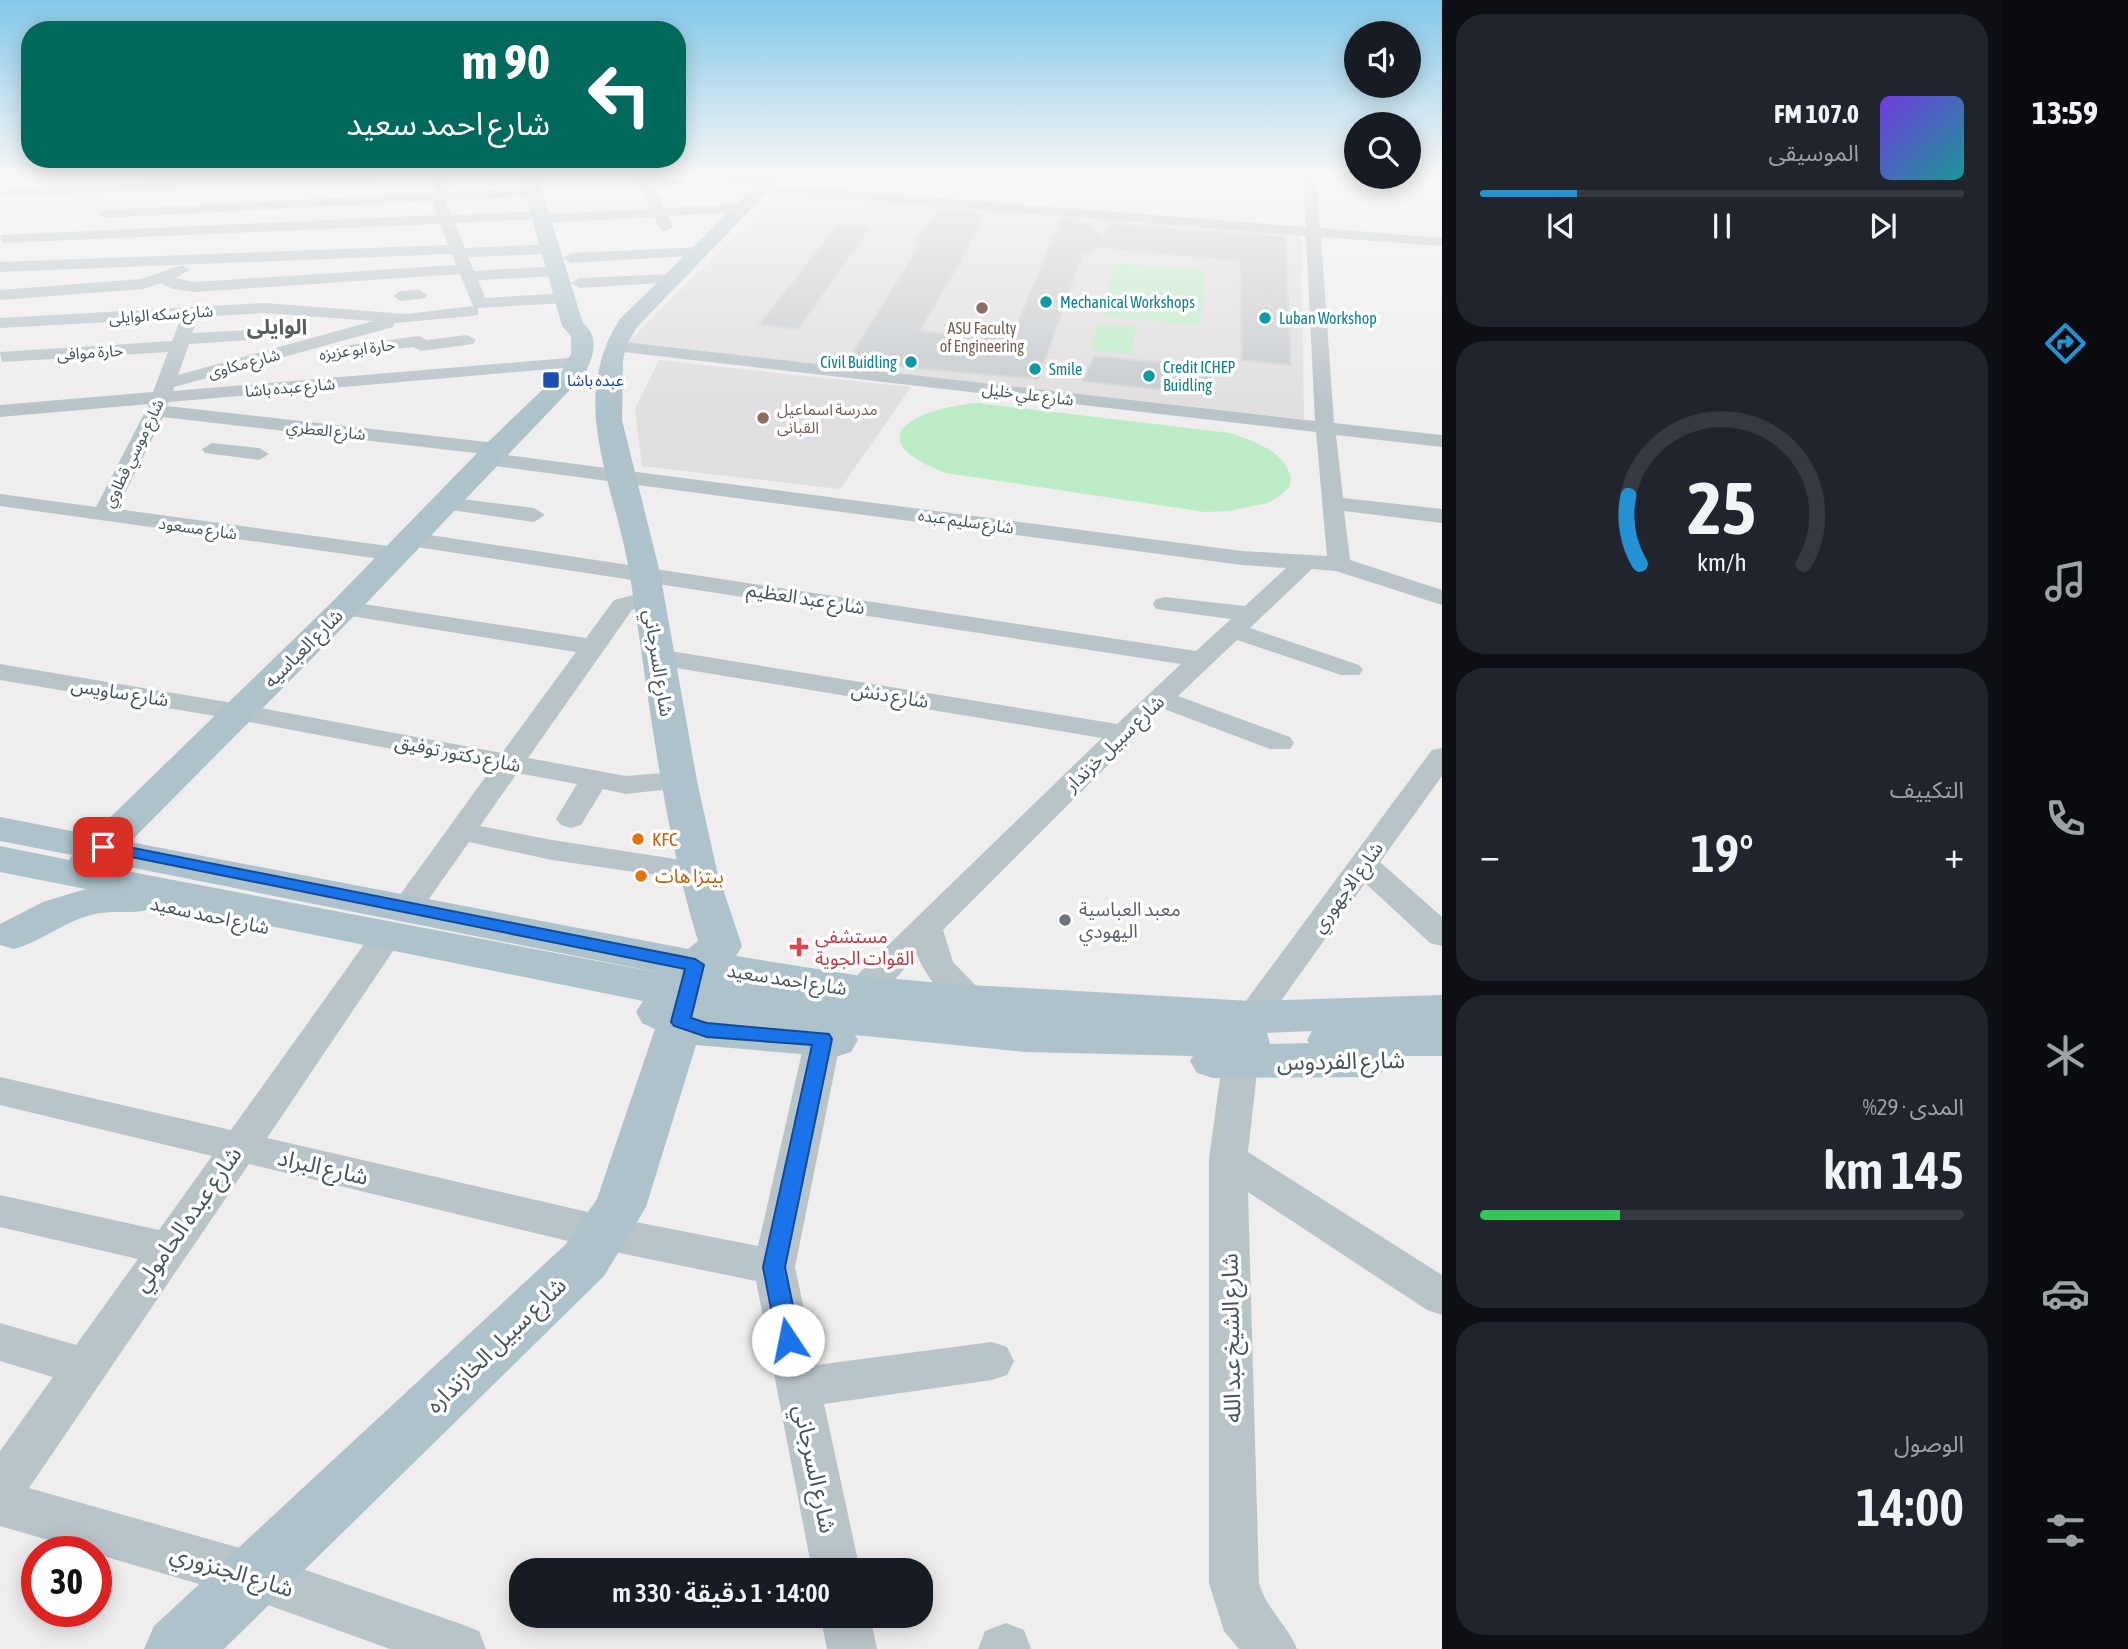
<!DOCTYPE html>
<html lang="ar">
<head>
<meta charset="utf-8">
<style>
	:root { --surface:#171b24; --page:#20242c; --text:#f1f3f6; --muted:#9ea1a6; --line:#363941; --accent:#2292d5 }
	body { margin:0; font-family:"Asap Condensed","Noto Sans Arabic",sans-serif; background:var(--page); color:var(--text); direction:rtl; height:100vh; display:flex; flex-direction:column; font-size:26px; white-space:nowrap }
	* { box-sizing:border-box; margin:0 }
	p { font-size:23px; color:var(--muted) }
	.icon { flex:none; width:38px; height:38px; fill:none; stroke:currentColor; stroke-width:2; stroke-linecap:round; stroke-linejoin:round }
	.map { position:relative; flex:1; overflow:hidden; direction:ltr }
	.details { display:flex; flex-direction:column; gap:14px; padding:14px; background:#0d0f14; width:560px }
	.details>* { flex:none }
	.banner { position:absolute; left:21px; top:21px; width:665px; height:147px; border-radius:28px; box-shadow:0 4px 18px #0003; direction:rtl; background:#00695c; color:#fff; overflow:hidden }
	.controls { position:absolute; left:1344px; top:21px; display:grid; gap:14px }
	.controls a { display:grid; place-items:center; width:77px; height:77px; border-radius:50%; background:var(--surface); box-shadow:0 4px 18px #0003; font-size:35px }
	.speed { position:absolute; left:21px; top:1536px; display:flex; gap:14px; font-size:35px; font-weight:700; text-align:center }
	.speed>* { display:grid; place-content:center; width:91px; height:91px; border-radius:50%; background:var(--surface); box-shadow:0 4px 18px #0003; line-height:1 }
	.speed .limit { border:10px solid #d22; background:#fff; color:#111 }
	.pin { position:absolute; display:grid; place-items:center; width:60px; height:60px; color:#fff; margin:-30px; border-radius:14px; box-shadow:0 4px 10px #0006 }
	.me { position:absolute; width:77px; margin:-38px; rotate:349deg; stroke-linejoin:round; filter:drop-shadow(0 0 5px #0008) }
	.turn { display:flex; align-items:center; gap:24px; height:147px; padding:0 21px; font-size:32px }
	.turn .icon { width:91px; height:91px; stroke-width:2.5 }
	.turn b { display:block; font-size:49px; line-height:60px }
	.big { font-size:52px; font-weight:600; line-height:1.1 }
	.details .tile { flex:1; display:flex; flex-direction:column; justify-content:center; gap:10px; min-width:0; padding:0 24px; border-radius:28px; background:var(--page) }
	.details .dial { align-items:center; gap:0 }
	.dial svg { height:182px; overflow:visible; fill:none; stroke:var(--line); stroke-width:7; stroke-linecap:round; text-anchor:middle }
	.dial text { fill:var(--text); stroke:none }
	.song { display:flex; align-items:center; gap:21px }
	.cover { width:84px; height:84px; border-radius:10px; background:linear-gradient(135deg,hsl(260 70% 55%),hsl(180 70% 35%)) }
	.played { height:7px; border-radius:4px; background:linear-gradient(90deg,var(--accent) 20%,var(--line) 20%) }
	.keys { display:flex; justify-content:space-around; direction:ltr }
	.heat { display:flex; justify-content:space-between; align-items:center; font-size:38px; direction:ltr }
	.charge { height:10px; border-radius:5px; background:linear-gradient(90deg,#34c759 29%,var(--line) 0) }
	.trip { position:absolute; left:509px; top:1558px; width:424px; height:70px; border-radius:28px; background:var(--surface); box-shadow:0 4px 18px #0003; font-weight:600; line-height:70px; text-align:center; direction:rtl }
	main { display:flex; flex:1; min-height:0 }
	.tab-bar { display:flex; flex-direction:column; width:126px; justify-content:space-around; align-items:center; background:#090b0e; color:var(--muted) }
	.tab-bar .icon { width:49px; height:49px }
	.tab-bar .on { color:var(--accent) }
	.tab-bar b { font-size:32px; color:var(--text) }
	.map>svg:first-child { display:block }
	.education { fill:#e0dede }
	.medical { fill:#f9dde0 }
	.green { fill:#bcecc6 }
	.building { fill:#c7cbce; stroke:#d1d4d8; stroke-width:2 }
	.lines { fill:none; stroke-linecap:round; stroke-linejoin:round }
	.minor { fill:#b9c4c9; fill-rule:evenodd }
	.major { fill:#adc2cb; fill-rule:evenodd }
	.route { fill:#1a73e8; stroke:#114b97; stroke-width:2 }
	.culture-dot { fill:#0f9aa8; stroke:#fff; stroke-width:2.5 }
	.education-dot { fill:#8d6e63; stroke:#fff; stroke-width:2.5 }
	.transit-dot { fill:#1a4fb4; stroke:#fff; stroke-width:2.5 }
	.food-dot { fill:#e8710a; stroke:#fff; stroke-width:2.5 }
	.worship-dot { fill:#6b7280; stroke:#fff; stroke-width:2.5 }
	.health-dot { fill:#e0444e; stroke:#fff; stroke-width:2.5 }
	.labels { text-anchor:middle; stroke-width:7; stroke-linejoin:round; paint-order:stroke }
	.far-culture-label { font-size:16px; fill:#0d838f; stroke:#fff; text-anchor:start }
	.far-street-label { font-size:16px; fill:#465459; stroke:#fff }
	.far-education-label { font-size:16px; fill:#785e54; stroke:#fff }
	.far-transit-label { font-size:16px; fill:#164399; stroke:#fff; text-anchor:start }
	.street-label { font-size:19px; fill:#465459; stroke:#fff }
	.food-label { font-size:19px; fill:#c56008; stroke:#fff; text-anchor:start }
	.worship-label { font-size:19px; fill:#5b616d; stroke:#fff; text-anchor:start }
	.health-label { font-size:19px; fill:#be3a42; stroke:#fff; text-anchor:start }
	.far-district-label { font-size:21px; font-weight:bold; fill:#5a5f61; stroke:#fff }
	.near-street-label { font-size:23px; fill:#465459; stroke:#fff }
</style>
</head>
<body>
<main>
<nav class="tab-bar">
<b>13:59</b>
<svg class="icon on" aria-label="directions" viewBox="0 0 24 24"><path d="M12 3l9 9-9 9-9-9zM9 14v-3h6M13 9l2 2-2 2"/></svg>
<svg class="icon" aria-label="music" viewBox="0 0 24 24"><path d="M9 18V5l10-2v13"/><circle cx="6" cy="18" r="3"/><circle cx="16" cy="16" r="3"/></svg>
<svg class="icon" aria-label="phone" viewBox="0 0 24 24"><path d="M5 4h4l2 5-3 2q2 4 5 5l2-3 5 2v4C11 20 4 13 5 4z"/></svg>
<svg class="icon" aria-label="climate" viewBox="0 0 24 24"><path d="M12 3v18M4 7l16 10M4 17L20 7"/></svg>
<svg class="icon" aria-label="car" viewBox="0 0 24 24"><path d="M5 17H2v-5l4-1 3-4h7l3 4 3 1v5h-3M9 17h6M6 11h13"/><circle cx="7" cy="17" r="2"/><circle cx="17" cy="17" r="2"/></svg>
<svg class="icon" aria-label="filters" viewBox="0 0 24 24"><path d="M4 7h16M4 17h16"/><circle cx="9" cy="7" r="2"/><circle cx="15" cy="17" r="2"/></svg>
</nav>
<section class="details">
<div class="tile">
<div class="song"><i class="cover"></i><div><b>107.0 FM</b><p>الموسيقى</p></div></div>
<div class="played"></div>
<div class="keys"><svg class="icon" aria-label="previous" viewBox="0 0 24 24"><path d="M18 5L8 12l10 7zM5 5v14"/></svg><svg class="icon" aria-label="pause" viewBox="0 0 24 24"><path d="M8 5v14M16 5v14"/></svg><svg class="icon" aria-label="next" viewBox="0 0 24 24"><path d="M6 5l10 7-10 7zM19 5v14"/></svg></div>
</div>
<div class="tile dial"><svg viewBox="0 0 100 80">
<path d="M14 69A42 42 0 1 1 86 69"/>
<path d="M14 69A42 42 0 0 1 9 39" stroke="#2292d5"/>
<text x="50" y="56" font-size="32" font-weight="700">25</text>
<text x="50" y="72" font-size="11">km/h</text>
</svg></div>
<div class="tile"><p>التكييف</p>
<div class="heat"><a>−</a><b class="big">19°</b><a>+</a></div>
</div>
<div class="tile"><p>المدى · 29%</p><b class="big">145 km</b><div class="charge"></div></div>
<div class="tile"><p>الوصول</p><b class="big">14:00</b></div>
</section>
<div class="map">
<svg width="1442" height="1649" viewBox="0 0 1442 1649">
	<rect width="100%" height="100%" fill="#efeded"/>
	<path class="education" d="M781 191 1301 234 1304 419 627 343Z
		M659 360 768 372 911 387 840 489 642 466 635 409Z"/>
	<path class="medical" d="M792 175H1008L998 190Z"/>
	<path class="green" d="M1115 263 1205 271 1200 325 1102 316Z
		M1097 324 1136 327 1131 354 1091 350Z
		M977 403 1230 433C1255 441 1283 451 1291 477L1289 487 1281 495 1268 503 1229 511 1205 512 946 473C854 438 917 408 977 403Z"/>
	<path class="building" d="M941 209 984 213 961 261 919 331 1011 339 1061 219 1081 220 1104 238 1109 223 1285 237 1291 365 1242 360 1240 261 1093 247 1091 254 1083 253 1038 379 847 362 922 242 915 241Z
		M837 226 869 229 798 329 759 325Z
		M1094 356 1213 368 1208 395 1083 381Z"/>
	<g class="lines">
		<path class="minor" d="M307 175H394L387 179 7 197 0 193 7 189Z
			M433 175H445L448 192 534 188 541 192 534 196 445 201 451 215 542 211 549 214 650 209 634 175H646L649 180 683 179V185L653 188 664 208 743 204 750 208 743 212 668 216 673 227 666 231 661 230 654 217 544 223 537 219 454 223 465 248 552 244 560 249 552 254 468 257 474 271 558 266 566 271 558 276 478 280 485 298 565 293 573 298 565 303 478 308V315L472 316 395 323 393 327 174 387 173 391 580 357 586 358 589 362 586 366 169 402 167 406 496 443 506 449 499 454 1242 551 1327 556 1316 432 615 351 606 346 615 341 1315 421 1306 236 763 192 758 191V185L719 183 712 179 719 175 768 178 773 179V185L1306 227 1303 175H1316L1320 228 1442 238V246L1321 237 1334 423 1442 435V447L1336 435 1343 498 1442 509V523L1344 511 1350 560 1442 590V605L1336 571 1312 569 1250 628 1359 665 1363 670 1359 675H1341L1237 640 1178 696 1290 737 1294 743 1290 749H1270L1164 709 943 930 953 962 992 1002 987 1011C955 1020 929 982 917 955 898 974 878 1008 849 999L844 991 849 983 1102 738 658 665 649 662 645 657 649 652 658 649 1117 724 1181 664 410 546 399 539 402 534 410 532 1196 651 1231 619 1156 609 1153 604 1156 599 1165 597 1245 606 1286 568 1242 565 487 465 477 459 484 454 163 417 117 509 395 547 406 554 395 561 0 506V494L96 507 149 404 0 417V405L153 392 168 352 2 362 0 352 172 341 181 318 0 328V318L265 303 406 314 473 306 460 274 195 292 173 289 161 283 143 289 0 300V290L141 279 182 265 190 270 175 278 195 282 456 265 452 254 0 272V262L448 245 440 224 2 243 0 235 437 215 432 201 104 218 97 214 104 210 435 193ZM265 313 373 321 178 375 189 344 250 340 259 335 250 330 192 333 198 317Z
			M1409 175H1442V182L1404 177Z
			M699 247 704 249V255L571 263 563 258 571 253Z
			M672 274 680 279 678 282 579 288 571 283 579 278Z
			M419 290 427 295 425 298 401 301 393 296 401 291Z
			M467 335 476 340 473 344 421 351 413 347 343 356 334 351 343 346 419 336 427 340Z
			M212 443 259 448 269 454 259 460 205 453 202 449Z
			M445 497 534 508 545 515 534 522 437 508 434 503Z
			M649 591 657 593 661 598 657 603 632 610 528 758 626 776 678 772 688 775 692 781 688 787 626 794 603 789 581 825 571 828 561 825 556 819 577 784 517 773 480 826 552 840 708 864 712 871 708 878 697 881 552 860 469 842 419 913 408 916 397 913 392 906 397 899 492 768 239 720 0 680V664L239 704 502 753 576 652 344 615 335 613 332 608 335 603 344 601 586 638 614 600Z
			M1442 748V776L1380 862 1442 917V946L1430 943 1365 883 1268 1019 1258 1063 1248 1152 1442 1275V1315L1427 1310 1248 1192 1259 1583C1266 1609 1287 1624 1297 1649H1239L1224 1631 1209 1583V1159L1222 1063 1234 1017 1432 750Z
			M377 940 389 943 393 951 267 1138 605 1216 758 1246 805 1039 811 1030 823 1026 835 1030 841 1039 795 1267 816 1365 992 1342 1007 1347 1014 1361 1007 1375 992 1380 824 1404 860 1570H812L756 1281 605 1250 249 1164 29 1488 254 1552 461 1624 479 1631 486 1649H390L254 1600 0 1526V1451L53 1377 0 1361V1323L76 1345 138 1259 0 1227V1195L159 1230 212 1156 0 1105V1077L231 1130 365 943Z
			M820 1615H870L877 1649H827Z
			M1006 1623 1024 1630 1031 1649H978L985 1631Z"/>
		<path class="major" d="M520 175H537L583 323C601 339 593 357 584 375L355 615 130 842 688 949 698 941C661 819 650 702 630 576 622 524 601 472 596 420 593 384 600 349 620 319L766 175H784L637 327 626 346 623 361 622 420 660 573 697 781 717 871 742 946 736 956 861 976 953 984 1251 1001 1442 995V1056H1387L1389 1060 1382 1072 1366 1077 1213 1078 1197 1073 1190 1061 1193 1056 1025 1052 855 1035 858 1040 851 1052 835 1057 696 1045 646 1207 604 1276 224 1649H144L154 1626 566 1244 597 1199 655 1029 642 1023 636 1012 643 1001 156 903 151 909C131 915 111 909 91 915 63 922 41 942 14 949L0 945V924L43 902 86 889 0 872V846L69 860 72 855 0 841V817L92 835 333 601 487 443 562 371 571 354V336L562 326ZM109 863 671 975 105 867ZM1312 1031 1307 1040 1309 1043 1270 1044 1267 1033Z"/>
	</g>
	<linearGradient id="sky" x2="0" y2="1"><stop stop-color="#83c8e8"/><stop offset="0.43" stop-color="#f8f7f7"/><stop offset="1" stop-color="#f8f7f7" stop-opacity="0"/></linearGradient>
	<rect width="1442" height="406" fill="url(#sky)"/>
	<path class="route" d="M103 842 695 959 704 965 691 1018 707 1023 829 1034 832 1039 785 1267 800 1340 796 1347 788 1350 780 1347 777 1340 763 1267 812 1045 707 1037 674 1026 671 1022 685 969 97 850 95 847Z"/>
	<g class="culture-dot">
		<circle cx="1046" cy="302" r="7"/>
		<circle cx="1265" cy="318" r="7"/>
		<circle cx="911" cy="362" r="7"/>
		<circle cx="1035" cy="369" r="7"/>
		<circle cx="1149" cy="376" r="7"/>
	</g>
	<g class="education-dot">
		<circle cx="982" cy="308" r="7"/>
		<circle cx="763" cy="418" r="7"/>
	</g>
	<rect class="transit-dot" x="542" y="371" width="18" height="18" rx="3.5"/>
	<g class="food-dot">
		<circle cx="638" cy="839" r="7"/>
		<circle cx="641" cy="876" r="7"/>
	</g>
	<circle class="worship-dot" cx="1065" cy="920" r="7"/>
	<path class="health-dot" d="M795.5 936.5h7v7h7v7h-7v7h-7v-7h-7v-7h7z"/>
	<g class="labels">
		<g class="far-culture-label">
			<text x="1060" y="308">Mechanical Workshops</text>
			<text x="1279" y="324">Luban Workshop</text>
			<text x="897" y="368" text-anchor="end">Civil Buidling</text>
			<text x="1163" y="373">Credit ICHEP<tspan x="1163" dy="18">Buidling</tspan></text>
			<text x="1049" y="375">Smile</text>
		</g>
		<g class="far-street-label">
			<text transform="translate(161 314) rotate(-4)" y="6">شارع سكه الوايلى</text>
			<text transform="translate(357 349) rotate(-8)" y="6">حارة ابو عزيزه</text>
			<text transform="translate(90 352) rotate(-4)" y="6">حارة موافى</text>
			<text transform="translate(244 363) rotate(-15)" y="6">شارع مكاوى</text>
			<text transform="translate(290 387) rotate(-5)" y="6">شارع عبده باشا</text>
			<text transform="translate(1028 394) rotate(7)" y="6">شارع علي خليل</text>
			<text transform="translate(326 430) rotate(6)" y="6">شارع العطري</text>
			<text transform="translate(133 453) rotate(-64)" y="6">شارع موسي قطاوي</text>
			<text transform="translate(966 521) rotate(8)" y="6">شارع سليم عبده</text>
			<text transform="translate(198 528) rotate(8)" y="6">شارع مسعود</text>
		</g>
		<g class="far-education-label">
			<text x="982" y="334">ASU Faculty<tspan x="982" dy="18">of Engineering</tspan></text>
			<text x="777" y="415" text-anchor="start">مدرسة اسماعيل<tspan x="777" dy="18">القبانى</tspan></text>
		</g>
		<g class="far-transit-label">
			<text x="567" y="386">عبده باشا</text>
		</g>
		<g class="street-label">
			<text transform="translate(806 598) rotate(9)" y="7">شارع عبد العظيم</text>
			<text transform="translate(303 648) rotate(-45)" y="7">شارع العباسيه</text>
			<text transform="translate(659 663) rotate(81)" y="7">شارع السرجاني</text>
			<text transform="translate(120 692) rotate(9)" y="7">شارع ساويس</text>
			<text transform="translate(890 695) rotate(9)" y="7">شارع دنش</text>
			<text transform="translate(1114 743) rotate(-44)" y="7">شارع سبيل خزندار</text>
			<text transform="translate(458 753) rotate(11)" y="7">شارع دكتور توفيق</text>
			<text transform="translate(1347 887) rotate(-54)" y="7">شارع الاجهوري</text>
			<text transform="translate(210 915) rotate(12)" y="7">شارع احمد سعيد</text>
			<text transform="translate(787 979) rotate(9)" y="7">شارع احمد سعيد</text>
		</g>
		<g class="food-label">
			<text x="652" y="846">KFC</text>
			<text x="655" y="883">بيتزا هات</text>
		</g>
		<g class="worship-label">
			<text x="1079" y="916">معبد العباسية<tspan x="1079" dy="22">اليهودي</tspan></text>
		</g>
		<g class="health-label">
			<text x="815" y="943">مستشفى<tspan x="815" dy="22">القوات الجوية</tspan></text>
		</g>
		<g class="far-district-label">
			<text x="277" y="334">الوايلى</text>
		</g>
		<g class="near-street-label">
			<text transform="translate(1341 1061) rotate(-1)" y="8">شارع الفردوس</text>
			<text transform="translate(323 1167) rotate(13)" y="8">شارع البراد</text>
			<text transform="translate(187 1219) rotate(-55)" y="8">شارع عبده الحامولي</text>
			<text transform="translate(1231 1338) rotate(-91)" y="8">شارع الشيخ عبد الله</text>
			<text transform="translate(496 1345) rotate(-44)" y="8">شارع سبيل الخازنداره</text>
			<text transform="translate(815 1469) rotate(78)" y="8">شارع السرجاني</text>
			<text transform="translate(232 1571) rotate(17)" y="8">شارع الجنزوري</text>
		</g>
	</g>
</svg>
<div class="controls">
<a><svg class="icon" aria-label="sound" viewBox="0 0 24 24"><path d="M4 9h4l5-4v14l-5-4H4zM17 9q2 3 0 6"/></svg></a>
<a><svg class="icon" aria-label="search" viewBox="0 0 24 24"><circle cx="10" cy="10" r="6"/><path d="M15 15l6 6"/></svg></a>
</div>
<div class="speed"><div class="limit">30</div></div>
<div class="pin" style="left:103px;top:847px;background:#d93025"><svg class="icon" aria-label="arrive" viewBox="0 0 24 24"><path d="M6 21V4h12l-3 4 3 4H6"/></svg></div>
<svg class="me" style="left:788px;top:1340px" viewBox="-20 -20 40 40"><circle r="19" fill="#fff"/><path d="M0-13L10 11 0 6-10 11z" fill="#1a73e8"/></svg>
<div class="trip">14:00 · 1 دقيقة · 330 m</div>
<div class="banner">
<div class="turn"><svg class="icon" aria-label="left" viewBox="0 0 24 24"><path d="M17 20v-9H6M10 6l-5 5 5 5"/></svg><div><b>90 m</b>شارع احمد سعيد</div></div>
</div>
</div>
</main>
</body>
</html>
